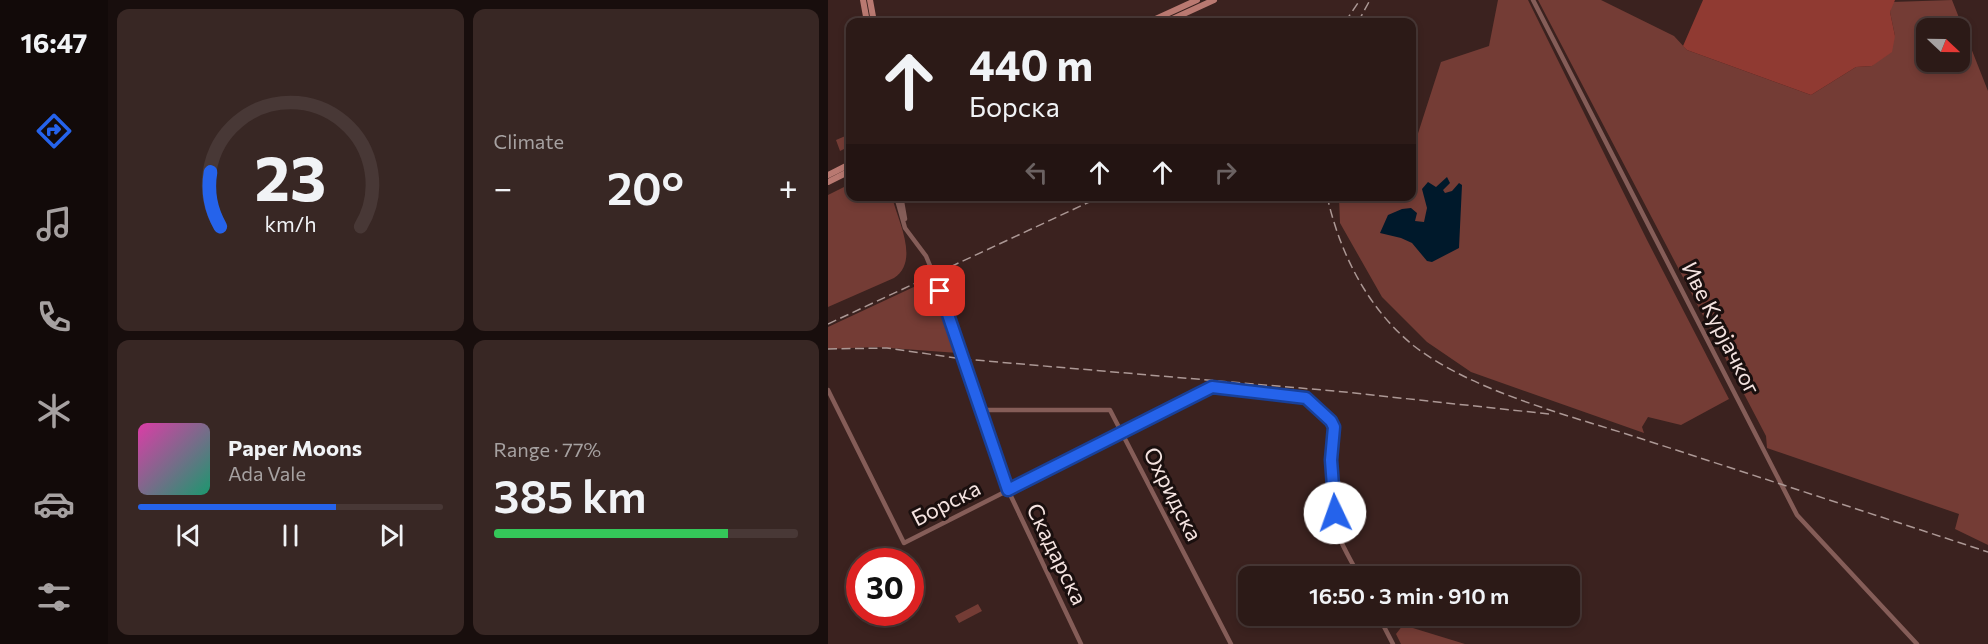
<!DOCTYPE html>
<html lang="en">
<head>
<meta charset="utf-8">
<style>
	:root { --surface:#2c1a17; --page:#382724; --text:#f1f3f6; --muted:#a6a1a1; --line:#483836; --accent:#2563eb }
	body { margin:0; font-family:Commissioner,sans-serif; background:var(--page); color:var(--text); height:100vh; display:flex; flex-direction:column; font-size:22px; white-space:nowrap }
	* { box-sizing:border-box; margin:0 }
	p { font-size:20px; color:var(--muted) }
	.icon { flex:none; width:33px; height:33px; fill:none; stroke:currentColor; stroke-width:2; stroke-linecap:round; stroke-linejoin:round }
	.map { position:relative; flex:1; overflow:hidden }
	.details { display:flex; flex-direction:column; gap:9px; padding:9px; background:#180e0d; width:720px }
	.details>* { flex:none }
	.banner { position:absolute; left:18px; top:18px; width:570px; height:183px; border-radius:12px; box-shadow:0 3px 9px #0003,0 0 0 2px var(--line); background:#2c1a17; color:var(--text); overflow:hidden }
	.needle { width:39px; rotate:112deg }
	.buttons { position:absolute; left:1088px; top:18px; display:grid; gap:12px }
	.buttons a { display:grid; place-items:center; width:54px; height:54px; border-radius:12px; background:var(--surface); box-shadow:0 3px 9px #0003,0 0 0 2px var(--line); font-size:30px }
	.speed { position:absolute; left:18px; top:548px; display:flex; gap:12px; font-size:30px; font-weight:700; text-align:center }
	.speed>* { display:grid; place-content:center; width:78px; height:78px; border-radius:50%; background:var(--surface); box-shadow:0 3px 9px #0003,0 0 0 2px var(--line); line-height:1 }
	.speed .limit { border:9px solid #d22; background:#fff; color:#111 }
	.pin { position:absolute; display:grid; place-items:center; width:51px; height:51px; color:#fff; margin:-26px; border-radius:12px; box-shadow:0 3px 9px #0006 }
	.me { position:absolute; width:66px; margin:-33px; rotate:357deg; stroke-linejoin:round; filter:drop-shadow(0 0 4px #0008) }
	.turn { display:flex; align-items:center; gap:21px; height:126px; padding:0 24px; font-size:27px }
	.turn .icon { width:78px; height:78px; stroke-width:2.5 }
	.turn b { display:block; font-size:42px; line-height:51px }
	.lanes { display:flex; align-items:center; height:57px; padding:0 24px; background:#0003; justify-content:center; gap:30px; direction:ltr }
	.lanes .off { opacity:.35 }
	.big { font-size:45px; font-weight:600; line-height:1.1 }
	.details .tile { flex:1; display:flex; flex-direction:column; justify-content:center; gap:9px; min-width:0; padding:0 21px; border-radius:12px; background:var(--page) }
	.details .dial { align-items:center; gap:0 }
	.dial svg { height:156px; overflow:visible; fill:none; stroke:var(--line); stroke-width:7; stroke-linecap:round; text-anchor:middle }
	.dial text { fill:var(--text); stroke:none }
	.song { display:flex; align-items:center; gap:18px }
	.cover { width:72px; height:72px; border-radius:9px; background:linear-gradient(135deg,hsl(320 70% 55%),hsl(160 70% 35%)) }
	.played { height:6px; border-radius:3px; background:linear-gradient(90deg,var(--accent) 65%,var(--line) 65%) }
	.keys { display:flex; justify-content:space-around; direction:ltr }
	.heat { display:flex; justify-content:space-between; align-items:center; font-size:33px; direction:ltr }
	.charge { height:9px; border-radius:4px; background:linear-gradient(90deg,#34c759 77%,var(--line) 0) }
	.details .tiles { flex:1; display:grid; gap:9px; grid-template-columns:repeat(2,1fr) }
	.trip { position:absolute; left:410px; top:566px; width:342px; height:60px; border-radius:12px; background:var(--surface); box-shadow:0 3px 9px #0003,0 0 0 2px var(--line); font-weight:600; line-height:60px; text-align:center }
	main { display:flex; flex:1; min-height:0 }
	.tabs { display:flex; flex-direction:column; width:108px; justify-content:space-around; align-items:center; background:#120a09; color:var(--muted) }
	.tabs .icon { width:42px; height:42px }
	.tabs .current { color:var(--accent) }
	.tabs b { font-size:27px; color:var(--text) }
	.map>svg:first-child { display:block }
	.green { fill:#743c35; fill-rule:evenodd }
	.forest { fill:#903a32 }
	.water { fill:#00192b }
	.lines { fill:none; stroke-linecap:round; stroke-linejoin:round }
	.street { stroke:#855d58; stroke-width:4.5 }
	.secondary { stroke:#b97971; stroke-width:6 }
	.rail { stroke:#ac9895; stroke-width:1.5; stroke-dasharray:9 4.5; stroke-linecap:butt }
	.route-casing { stroke:#184099; stroke-width:15 }
	.route { stroke:#2563eb; stroke-width:10 }
	.labels { text-anchor:middle; stroke-width:6; stroke-linejoin:round; paint-order:stroke }
	.street-label { font-size:22px; fill:#f4e3e0; stroke:#1a0f0e }
</style>
</head>
<body>
<main>
<nav class="tabs">
<b>16:47</b>
<svg class="icon current" aria-label="directions" viewBox="0 0 24 24"><path d="M12 3l9 9-9 9-9-9zM9 14v-3h6M13 9l2 2-2 2"/></svg>
<svg class="icon" aria-label="music" viewBox="0 0 24 24"><path d="M9 18V5l10-2v13"/><circle cx="6" cy="18" r="3"/><circle cx="16" cy="16" r="3"/></svg>
<svg class="icon" aria-label="phone" viewBox="0 0 24 24"><path d="M5 4h4l2 5-3 2q2 4 5 5l2-3 5 2v4C11 20 4 13 5 4z"/></svg>
<svg class="icon" aria-label="climate" viewBox="0 0 24 24"><path d="M12 3v18M4 7l16 10M4 17L20 7"/></svg>
<svg class="icon" aria-label="car" viewBox="0 0 24 24"><path d="M5 17H2v-5l4-1 3-4h7l3 4 3 1v5h-3M9 17h6M6 11h13"/><circle cx="7" cy="17" r="2"/><circle cx="17" cy="17" r="2"/></svg>
<svg class="icon" aria-label="filters" viewBox="0 0 24 24"><path d="M4 7h16M4 17h16"/><circle cx="9" cy="7" r="2"/><circle cx="15" cy="17" r="2"/></svg>
</nav>
<section class="details">
<div class="tiles">
<div class="tile dial"><svg viewBox="0 0 100 80">
<path d="M14 69A42 42 0 1 1 86 69"/>
<path d="M14 69A42 42 0 0 1 9 41" stroke="#2563eb"/>
<text x="50" y="56" font-size="32" font-weight="700">23</text>
<text x="50" y="72" font-size="11">km/h</text>
</svg></div>
<div class="tile"><p>Climate</p>
<div class="heat"><a>−</a><b class="big">20°</b><a>+</a></div>
</div>
<div class="tile">
<div class="song"><i class="cover"></i><div><b>Paper Moons</b><p>Ada Vale</p></div></div>
<div class="played"></div>
<div class="keys"><svg class="icon" aria-label="previous" viewBox="0 0 24 24"><path d="M18 5L8 12l10 7zM5 5v14"/></svg><svg class="icon" aria-label="pause" viewBox="0 0 24 24"><path d="M8 5v14M16 5v14"/></svg><svg class="icon" aria-label="next" viewBox="0 0 24 24"><path d="M6 5l10 7-10 7zM19 5v14"/></svg></div>
</div>
<div class="tile"><p>Range · 77%</p><b class="big">385 km</b><div class="charge"></div></div>
</div>
</section>
<div class="map">
<svg width="1160" height="644" viewBox="0 0 1160 644">
	<rect width="100%" height="100%" fill="#3b221f"/>
	<path class="green" d="M670 0H700L819 240 901 399 853 425 820 417 814 427 816 433 643 372 599 342 554 297 512 223 511 197 584 196V152L613 62 661 46Z
		M710 0H773L846 36 859 50 983 95 1028 67 1044 66 1067 36 1062 12 1064 2 1124 0 1160 91V545L1127 529 1131 514 939 448 938 436ZM1098 28H1131V62H1098Z
		M22 134V146L12 151 8 140Z
		M22 184V196L64 197C70 221 92 261 66 278L0 307V195Z
		M105 278 130 353 48 347 0 349V327Z
		M150 604 154 611 131 623 127 616Z
		M575 625 637 644H573L568 634Z"/>
	<path class="forest" d="M875 0H1067L1062 12 1067 36 1064 52 1044 66 1028 67 983 95 859 50 855 46Z"/>
	<path class="water" d="M619 177 622 183 615 190 617 193 624 191 631 183 634 185 631 248 604 262 599 261 584 243 573 238 552 233 560 215 574 209 583 208 589 213 587 221 596 222 599 208 594 189 600 182 608 187Z"/>
	<g class="lines">
		<path class="street" d="M705 0 969 515 1089 644
			M68 196 77 228 98 256 119 307 180 490 253 644
			M73 196 77 219
			M0 390 76 543 384 387 478 398 506 427C503 460 500 501 510 534 515 548 524 562 531 576
			M153 410H282L403 644
			M550 615 565 644"/>
		<path class="secondary" d="M35 0 39 22
			M42 0 46 22
			M321 22 369 0
			M338 22 386 0
			M0 175 22 164
			M0 182 22 171"/>
		<path class="rail" d="M517 22 532 0
			M530 22 542 0
			M499 196C512 254 540 309 586 346 646 392 740 415 811 438 928 476 1044 514 1160 552
			M0 324 274 196
			M0 349 59 348 135 359 507 391 721 414"/>
	</g>
	<g class="lines">
		<g class="route-casing">
			<path id="route" d="M112 291 180 490 384 387 478 398 503 421 506 427 503 460 507 513"/>
		</g>
		<use href="#route" class="route"/>
	</g>
	<g class="labels">
		<g class="street-label">
			<text transform="translate(893 328) rotate(63)" y="8">Иве Курјачког</text>
			<text transform="translate(345 494) rotate(63)" y="8">Охридска</text>
			<text transform="translate(118 503) rotate(-27)" y="8">Борска</text>
			<text transform="translate(229 554) rotate(64)" y="8">Скадарска</text>
		</g>
	</g>
</svg>
<div class="buttons">
<a><svg class="needle" viewBox="-14 -14 28 28"><path d="M0-13l5 13h-10z" fill="#e53935"/><path d="M0 13l5-13h-10z" fill="#a6a1a1"/></svg></a>
</div>
<div class="speed"><div class="limit">30</div></div>
<div class="pin" style="left:112px;top:291px;background:#d93025"><svg class="icon" aria-label="arrive" viewBox="0 0 24 24"><path d="M6 21V4h12l-3 4 3 4H6"/></svg></div>
<svg class="me" style="left:507px;top:513px" viewBox="-20 -20 40 40"><circle r="19" fill="#fff"/><path d="M0-13L10 11 0 6-10 11z" fill="#2563eb"/></svg>
<div class="trip">16:50 · 3 min · 910 m</div>
<div class="banner">
<div class="turn"><svg class="icon" aria-label="ahead" viewBox="0 0 24 24"><path d="M12 20V5M6 11l6-6 6 6"/></svg><div><b>440 m</b>Борска</div></div>
<div class="lanes"><svg class="icon off" aria-label="left" viewBox="0 0 24 24"><path d="M17 20v-9H6M10 6l-5 5 5 5"/></svg><svg class="icon" aria-label="ahead" viewBox="0 0 24 24"><path d="M12 20V5M6 11l6-6 6 6"/></svg><svg class="icon" aria-label="ahead" viewBox="0 0 24 24"><path d="M12 20V5M6 11l6-6 6 6"/></svg><svg class="icon off" aria-label="right" viewBox="0 0 24 24"><path d="M7 20v-9h11M14 6l5 5-5 5"/></svg></div>
</div>
</div>
</main>
</body>
</html>
